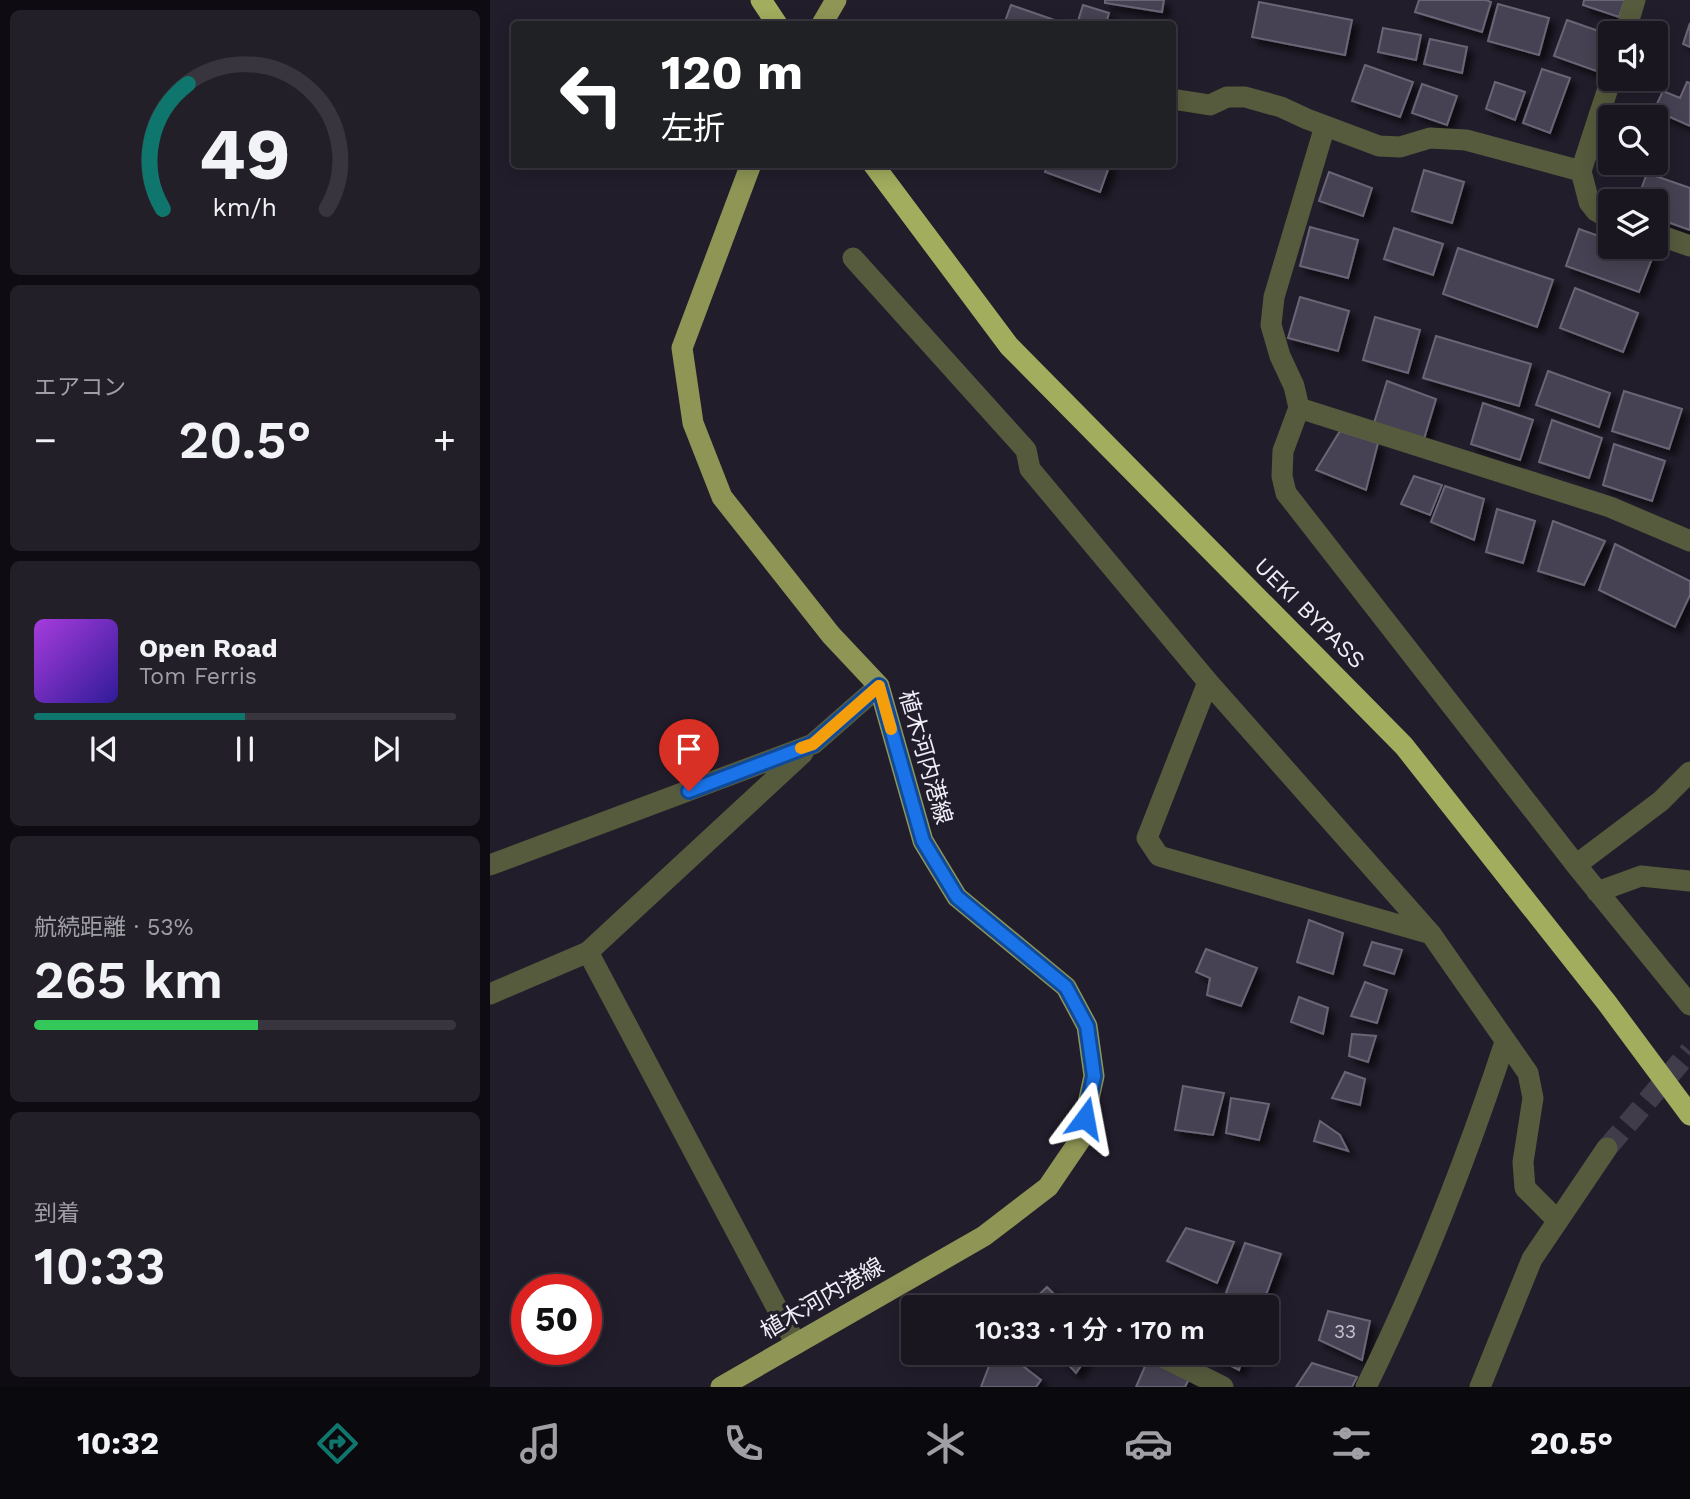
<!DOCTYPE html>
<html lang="ja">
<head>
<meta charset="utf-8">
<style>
	:root { --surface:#1a1620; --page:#231f29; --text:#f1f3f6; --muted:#9f9fa5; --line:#38353e; --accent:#0f766e }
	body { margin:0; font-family:"Work Sans","Noto Sans JP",sans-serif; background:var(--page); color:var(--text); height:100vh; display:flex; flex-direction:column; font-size:26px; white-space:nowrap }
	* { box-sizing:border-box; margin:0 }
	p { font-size:23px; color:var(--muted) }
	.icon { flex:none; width:38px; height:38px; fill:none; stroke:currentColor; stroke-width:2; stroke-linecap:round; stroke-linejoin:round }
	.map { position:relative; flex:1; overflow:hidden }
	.side { display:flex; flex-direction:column; gap:10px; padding:10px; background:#0e0c12; width:490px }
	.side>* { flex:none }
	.guide { position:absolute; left:21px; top:21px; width:665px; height:147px; border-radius:7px; box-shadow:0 4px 18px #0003,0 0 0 2px var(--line); background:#202124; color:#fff; overflow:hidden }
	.tools { position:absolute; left:1108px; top:21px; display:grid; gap:14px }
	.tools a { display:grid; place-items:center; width:70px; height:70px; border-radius:7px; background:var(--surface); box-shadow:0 4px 18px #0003,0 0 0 2px var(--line); font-size:35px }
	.speed { position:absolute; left:21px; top:1274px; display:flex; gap:14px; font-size:35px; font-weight:700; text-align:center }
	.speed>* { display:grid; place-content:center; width:91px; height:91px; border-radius:50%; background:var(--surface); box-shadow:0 4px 18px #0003,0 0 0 2px var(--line); line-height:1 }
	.speed .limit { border:10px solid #d22; background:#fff; color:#111 }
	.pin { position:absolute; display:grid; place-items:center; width:60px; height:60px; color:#fff; margin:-72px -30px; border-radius:50% 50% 50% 0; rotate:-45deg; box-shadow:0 0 7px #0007 }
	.pin .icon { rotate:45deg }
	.me { position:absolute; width:77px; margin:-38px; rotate:13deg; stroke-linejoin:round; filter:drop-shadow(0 0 5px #0008) }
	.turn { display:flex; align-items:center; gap:24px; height:147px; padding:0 35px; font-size:32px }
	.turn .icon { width:91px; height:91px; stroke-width:2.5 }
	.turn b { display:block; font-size:49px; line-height:60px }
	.big { font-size:52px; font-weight:600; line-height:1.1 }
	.side .card { flex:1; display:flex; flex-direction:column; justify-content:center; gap:10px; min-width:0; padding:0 24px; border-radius:10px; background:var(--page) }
	.side .dial { align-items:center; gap:0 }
	.dial svg { height:182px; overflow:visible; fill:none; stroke:var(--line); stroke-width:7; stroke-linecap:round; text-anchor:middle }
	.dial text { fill:var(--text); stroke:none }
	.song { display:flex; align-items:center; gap:21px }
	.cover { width:84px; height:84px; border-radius:10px; background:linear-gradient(135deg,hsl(280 70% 55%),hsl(250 70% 35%)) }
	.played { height:7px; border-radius:4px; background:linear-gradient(90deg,var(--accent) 50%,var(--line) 50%) }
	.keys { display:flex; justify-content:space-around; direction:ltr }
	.heat { display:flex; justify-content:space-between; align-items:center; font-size:38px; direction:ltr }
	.charge { height:10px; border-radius:5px; background:linear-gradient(90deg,#34c759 53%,var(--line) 0) }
	.trip { position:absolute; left:411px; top:1295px; width:378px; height:70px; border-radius:7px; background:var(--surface); box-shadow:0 4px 18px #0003,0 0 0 2px var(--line); font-weight:600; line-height:70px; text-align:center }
	.tab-bar { display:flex; height:112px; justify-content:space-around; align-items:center; background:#0a090d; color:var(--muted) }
	.tab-bar .icon { width:49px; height:49px }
	.tab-bar .selected { color:var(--accent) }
	.tab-bar b { font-size:32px; color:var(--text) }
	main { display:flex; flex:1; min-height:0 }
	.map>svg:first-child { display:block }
	.building { fill:#474252; stroke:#6b6576; stroke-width:2; filter:url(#shadow) }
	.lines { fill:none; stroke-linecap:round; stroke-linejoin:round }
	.minor-tunnel { stroke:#413c4a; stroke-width:21; stroke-dasharray:21 10; stroke-linecap:butt }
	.minor { stroke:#575b3d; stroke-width:21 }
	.major { stroke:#8e9555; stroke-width:21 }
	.highway { stroke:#a3ad5e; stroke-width:21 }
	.route-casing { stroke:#114b97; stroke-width:18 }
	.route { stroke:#1a73e8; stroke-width:12 }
	.slow { stroke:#f59e0b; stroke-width:12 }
	.labels { text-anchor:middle; stroke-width:7; stroke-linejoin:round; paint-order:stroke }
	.number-label { font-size:19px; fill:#c6c2ce }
	.street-label { font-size:23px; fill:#f0edf7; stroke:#221d2b }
</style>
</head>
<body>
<main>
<section class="side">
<div class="card dial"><svg viewBox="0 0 100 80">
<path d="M14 69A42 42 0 1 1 86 69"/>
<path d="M14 69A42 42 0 0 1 25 14" stroke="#0f766e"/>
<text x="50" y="56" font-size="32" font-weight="700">49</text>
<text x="50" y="72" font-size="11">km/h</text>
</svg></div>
<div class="card"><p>エアコン</p>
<div class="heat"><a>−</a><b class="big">20.5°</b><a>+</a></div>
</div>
<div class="card">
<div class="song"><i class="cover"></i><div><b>Open Road</b><p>Tom Ferris</p></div></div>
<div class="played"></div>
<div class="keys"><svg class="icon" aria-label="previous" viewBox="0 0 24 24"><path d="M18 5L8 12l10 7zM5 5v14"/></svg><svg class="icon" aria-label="pause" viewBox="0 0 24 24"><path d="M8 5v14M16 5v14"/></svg><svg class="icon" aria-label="next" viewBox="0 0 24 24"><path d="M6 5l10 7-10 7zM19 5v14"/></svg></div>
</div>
<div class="card"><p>航続距離 · 53%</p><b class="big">265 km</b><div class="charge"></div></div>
<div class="card"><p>到着</p><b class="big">10:33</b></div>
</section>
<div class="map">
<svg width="1200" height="1387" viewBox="0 0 1200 1387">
	<defs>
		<filter id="shadow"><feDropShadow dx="6" dy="6" stdDeviation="3.5" flood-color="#0009"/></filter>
	</defs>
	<rect width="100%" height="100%" fill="#221d2b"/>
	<path class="building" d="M615 0H674L672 12 615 3Z
		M929 0H996L1001 2 992 32 925 12Z
		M1094 0H1135L1129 17 1093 5Z
		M769 2 862 20 855 55 762 37Z
		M1008 4 1059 18 1049 55 998 41Z
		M521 5 576 24H514Z
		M593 5 619 13 616 24H587Z
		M1077 20 1120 35V51L1112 73 1064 56Z
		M1200 23V47L1193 44Z
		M893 28 931 35 926 60 888 52Z
		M940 39 977 47 972 73 934 64Z
		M875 65 923 82 910 117 862 101Z
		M1052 69 1080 78 1060 133 1033 123Z
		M1005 82 1035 92 1025 120 996 109Z
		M1197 82 1200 83V126L1164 110 1173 91 1190 98Z
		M932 84 967 96 957 125 922 113Z
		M558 164H620L610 192 555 172Z
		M934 170 974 182 962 223 922 211Z
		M839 172 882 188 873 216 829 201Z
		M1157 173 1200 188V230L1166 218V201H1147Z
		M820 227 868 240 858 278 810 266Z
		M904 228 953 244 943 275 894 259Z
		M1089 229 1120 240V247H1138L1163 256 1149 292 1076 266Z
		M968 248 1063 280 1047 327 953 294Z
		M1085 288 1148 313 1133 352 1070 328Z
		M810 297 859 311 848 351 798 338Z
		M885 317 930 330 918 373 873 360Z
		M946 336 1041 364 1029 406 933 378Z
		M1058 371 1120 393 1109 427 1046 405Z
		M897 381 946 399 934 439 884 423Z
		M1134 391 1192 409 1179 449 1122 431Z
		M993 403 1043 420 1030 460 981 444Z
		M1062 420 1112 438 1099 478 1049 462Z
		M850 431 888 443 876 490 826 470Z
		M1124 444 1175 461 1162 501 1113 485Z
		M924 476 952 485 940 515 911 504Z
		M955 486 994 499 984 540 941 522Z
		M1007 509 1045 521 1033 563 996 552Z
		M1063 521 1115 541 1094 585 1048 571Z
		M1125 544 1200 581V595L1185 627 1109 590Z
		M819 920 853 933 843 974 807 962Z
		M882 942 912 950 904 974 874 965Z
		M716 949 767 968 751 1006 717 995 720 978 706 972Z
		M875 982 897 990 887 1023 861 1016Z
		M809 997 838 1008 833 1034 801 1022Z
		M862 1034 886 1036 878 1062 859 1056Z
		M855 1072 875 1079 870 1105 842 1098Z
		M693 1086 734 1093 723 1135 685 1130Z
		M741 1098 779 1104 769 1140 736 1133Z
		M830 1121 850 1135 858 1151 824 1141Z
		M696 1228 744 1242 727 1283 677 1261Z
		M755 1243 791 1254 772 1306 736 1293Z
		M557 1287 577 1307H536Z
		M838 1311 880 1321 872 1360 829 1340Z
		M504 1353H516L551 1380 546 1387H491Z
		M567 1353H600L586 1373Z
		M716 1353H754L749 1370Z
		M659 1357 699 1379 695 1387H646Z
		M822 1363 867 1377 862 1387H806Z"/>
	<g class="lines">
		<path class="minor-tunnel" d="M1117 1148 1200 1051"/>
		<path class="minor" d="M1135 33 1145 0
			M682 99 720 105 737 97H755L791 107 817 119 889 146 910 147 940 138 976 140 1091 171
			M835 126 784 297 781 325 790 356 804 386 809 408 793 451 792 476 796 493 1086 865
			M1120 219 1106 211 1099 202 1091 171 1121 79
			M1166 234 1200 246
			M363 258 536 450 540 469 718 682 941 934 1038 1073 1043 1098 1033 1162 1035 1188 1068 1221
			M809 408 1120 507 1200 541
			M718 682 657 838 669 856 941 934
			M1200 772 1171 801 1086 865 1200 1005
			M0 865 323 744 389 686
			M1107 892 1151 876 1200 881
			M98 952 306 1344
			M0 994 98 952 313 753
			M665 1353 733 1387
			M876 1387C931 1275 976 1160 1015 1042
			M990 1387 1042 1259 1117 1148"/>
		<path class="major" d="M332 24 346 0
			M231 1387 494 1236 558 1187 590 1140 604 1076 597 1026 576 987 467 897 433 841 389 686 341 635 232 497 203 423 192 348 261 164"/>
		<path class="highway" d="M271 0 287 24
			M383 164 519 346 914 746 1117 1003 1200 1115"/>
	</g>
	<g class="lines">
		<g class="route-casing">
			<path id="route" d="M199 791 323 744 389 686 433 841 467 897 576 987 597 1026 604 1076 595 1118"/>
		</g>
		<use href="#route" class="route"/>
		<path class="slow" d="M311 748 323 744 389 686 401 729"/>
	</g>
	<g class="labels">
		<g class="number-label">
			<text x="855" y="1338">33</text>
		</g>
		<g class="street-label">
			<text transform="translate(820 613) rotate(45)" y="8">UEKI BYPASS</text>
			<text transform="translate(436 757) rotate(74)" y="8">植木河内港線</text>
			<text transform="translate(332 1298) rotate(-30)" y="8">植木河内港線</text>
		</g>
	</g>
</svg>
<div class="tools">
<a><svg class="icon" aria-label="sound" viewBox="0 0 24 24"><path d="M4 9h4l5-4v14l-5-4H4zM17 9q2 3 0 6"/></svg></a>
<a><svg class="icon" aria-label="search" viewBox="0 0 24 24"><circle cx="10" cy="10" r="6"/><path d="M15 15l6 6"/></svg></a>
<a><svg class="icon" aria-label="layers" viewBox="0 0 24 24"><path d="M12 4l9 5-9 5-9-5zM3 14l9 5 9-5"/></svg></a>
</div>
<div class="speed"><div class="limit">50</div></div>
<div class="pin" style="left:199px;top:791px;background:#d93025"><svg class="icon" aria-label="arrive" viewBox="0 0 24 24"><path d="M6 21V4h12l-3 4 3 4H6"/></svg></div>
<svg class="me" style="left:595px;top:1118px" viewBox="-20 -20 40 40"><path d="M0-17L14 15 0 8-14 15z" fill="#1a73e8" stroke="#fff" stroke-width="4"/></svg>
<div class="trip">10:33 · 1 分 · 170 m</div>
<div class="guide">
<div class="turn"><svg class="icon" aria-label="left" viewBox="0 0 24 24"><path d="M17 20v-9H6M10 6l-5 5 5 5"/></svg><div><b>120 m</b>左折</div></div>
</div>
</div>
</main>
<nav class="tab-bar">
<b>10:32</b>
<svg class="icon selected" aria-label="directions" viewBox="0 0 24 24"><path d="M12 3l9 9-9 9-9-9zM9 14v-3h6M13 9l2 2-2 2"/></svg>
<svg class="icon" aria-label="music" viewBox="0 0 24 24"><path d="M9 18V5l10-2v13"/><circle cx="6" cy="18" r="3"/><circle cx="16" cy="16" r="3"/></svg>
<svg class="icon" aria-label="phone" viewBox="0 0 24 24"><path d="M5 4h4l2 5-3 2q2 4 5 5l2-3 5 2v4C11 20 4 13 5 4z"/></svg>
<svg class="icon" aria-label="climate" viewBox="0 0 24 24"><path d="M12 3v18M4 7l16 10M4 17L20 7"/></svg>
<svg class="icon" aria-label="car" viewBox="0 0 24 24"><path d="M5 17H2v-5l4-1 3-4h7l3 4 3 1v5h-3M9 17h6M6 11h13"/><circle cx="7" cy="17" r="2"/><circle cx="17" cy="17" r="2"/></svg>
<svg class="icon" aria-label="filters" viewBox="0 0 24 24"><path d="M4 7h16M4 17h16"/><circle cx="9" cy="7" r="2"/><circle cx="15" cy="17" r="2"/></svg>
<b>20.5°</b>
</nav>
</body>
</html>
